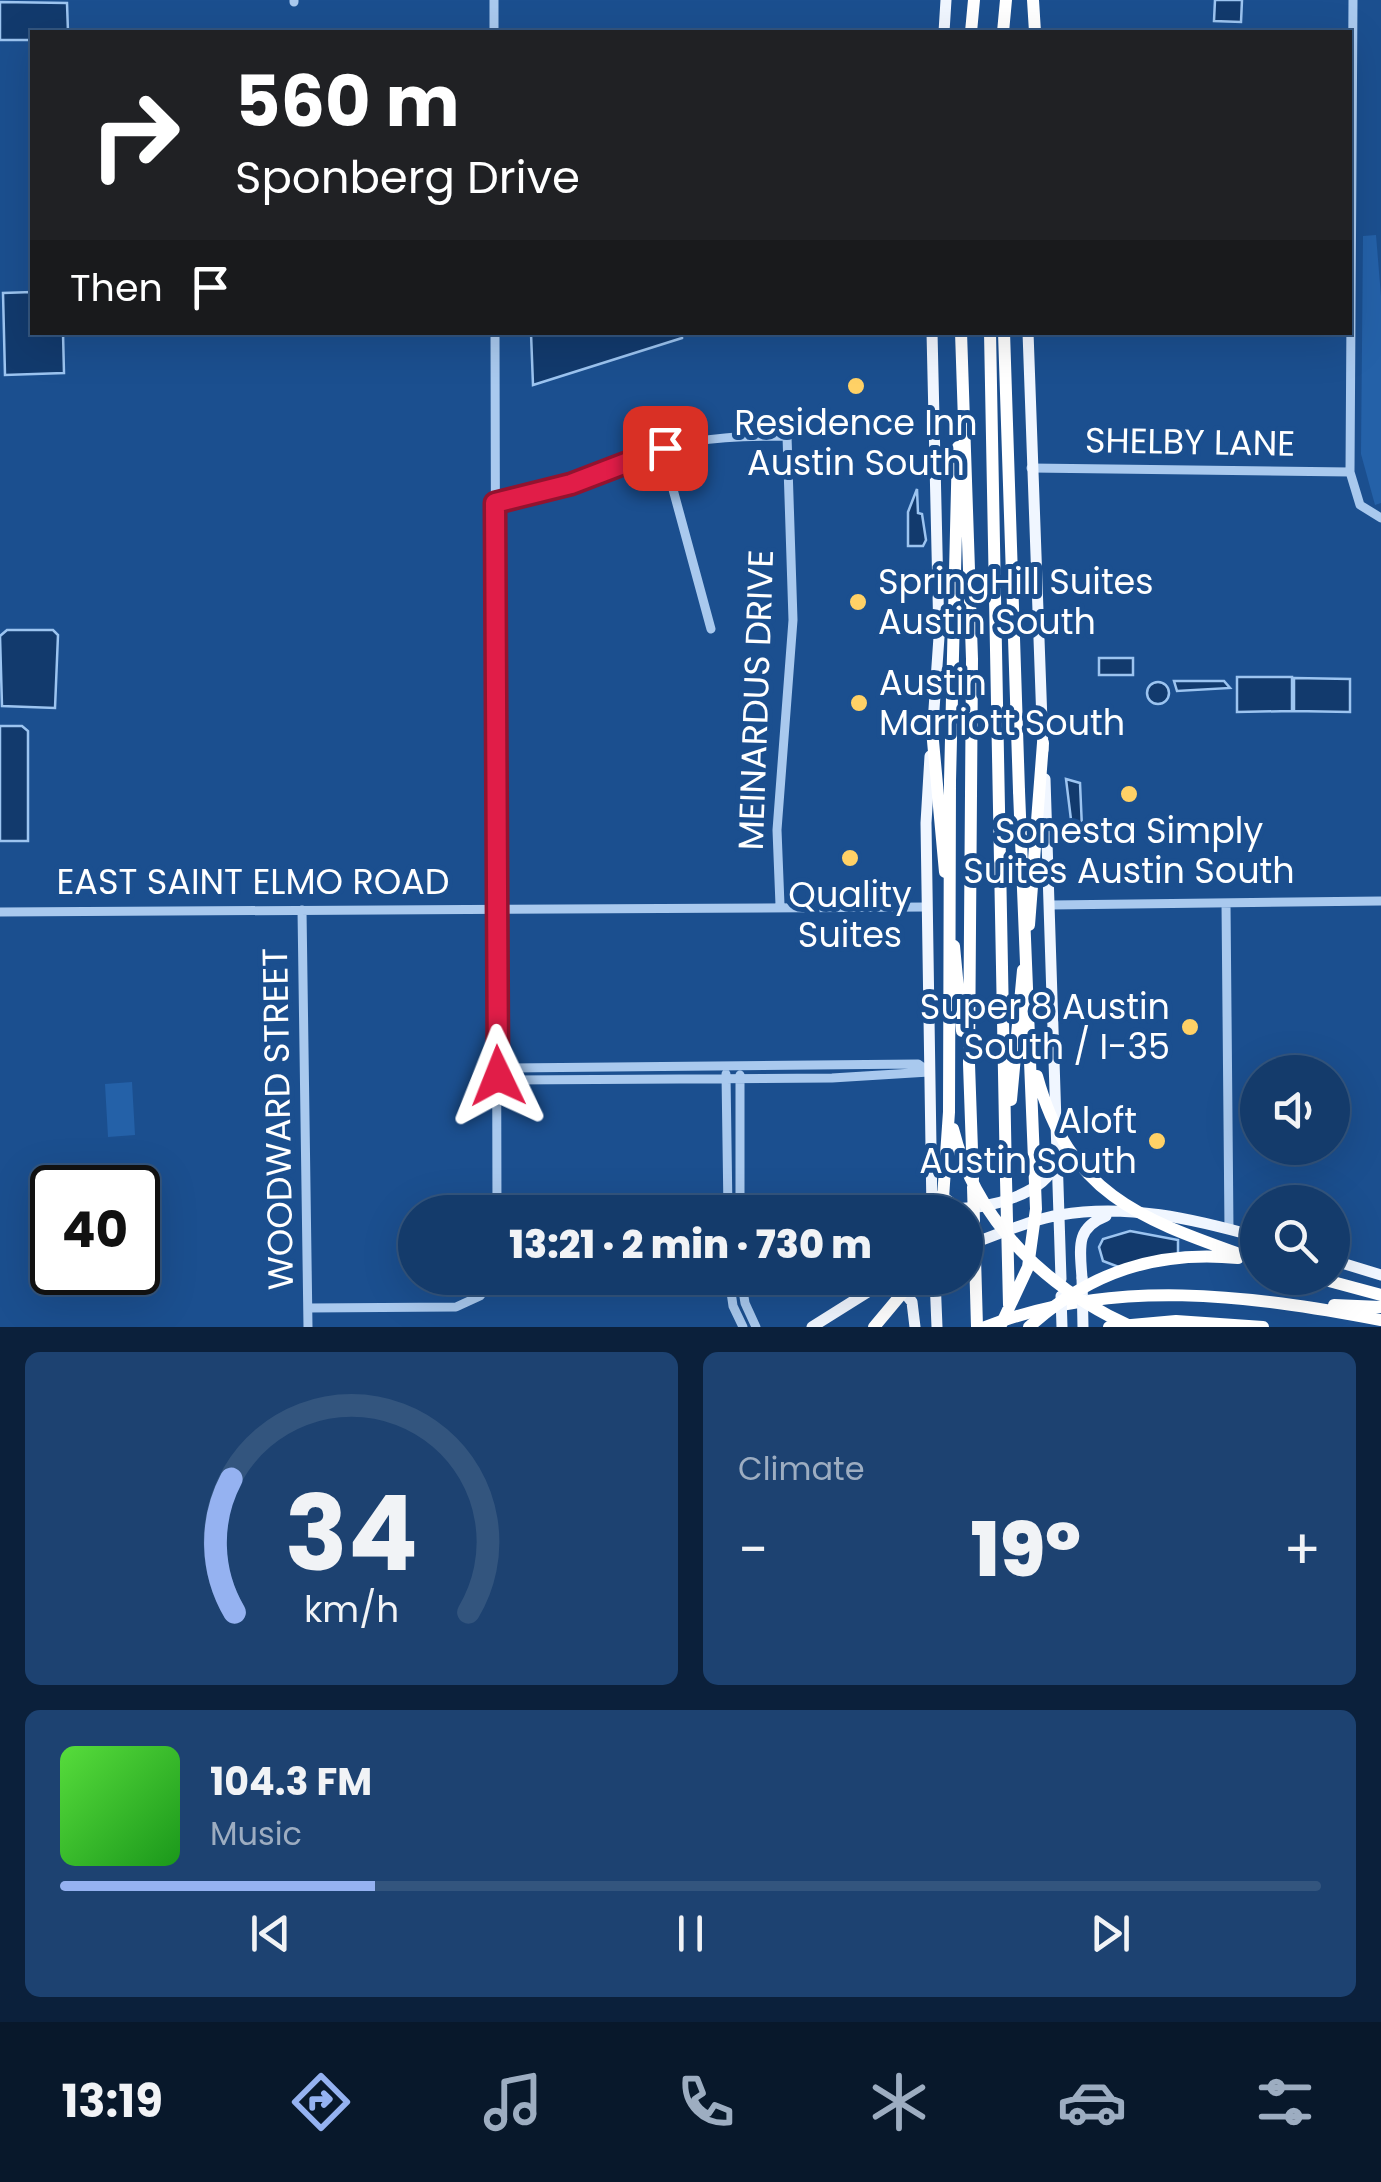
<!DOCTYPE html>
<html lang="en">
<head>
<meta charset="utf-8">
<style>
	:root { --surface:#143b6b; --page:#1d4271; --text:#f1f3f6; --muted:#9dadc1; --line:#33557e; --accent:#95b2f1 }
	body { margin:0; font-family:Poppins,sans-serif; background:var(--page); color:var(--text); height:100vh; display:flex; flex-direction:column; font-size:38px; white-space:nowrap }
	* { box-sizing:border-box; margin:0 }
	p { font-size:32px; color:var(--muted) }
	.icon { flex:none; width:55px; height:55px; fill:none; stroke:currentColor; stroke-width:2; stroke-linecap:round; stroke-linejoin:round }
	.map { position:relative; height:1327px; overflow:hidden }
	.drawer { display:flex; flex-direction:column; gap:25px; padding:25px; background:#0b203b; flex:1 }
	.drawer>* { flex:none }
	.top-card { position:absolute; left:30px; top:30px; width:1322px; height:305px; border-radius:0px; box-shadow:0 10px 40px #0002,0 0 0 2px var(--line); background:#202124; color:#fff; overflow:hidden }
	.tools { position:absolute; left:1240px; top:1055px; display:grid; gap:20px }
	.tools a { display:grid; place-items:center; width:110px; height:110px; border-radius:50%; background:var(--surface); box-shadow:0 10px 40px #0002,0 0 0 2px var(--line); font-size:50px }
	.speed { position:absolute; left:30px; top:1165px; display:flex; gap:20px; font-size:50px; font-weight:700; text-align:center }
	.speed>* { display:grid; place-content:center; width:130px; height:130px; border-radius:50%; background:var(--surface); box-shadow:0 10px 40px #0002,0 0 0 2px var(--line); line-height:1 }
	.speed .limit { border:5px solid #111; border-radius:15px; background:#fff; color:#111 }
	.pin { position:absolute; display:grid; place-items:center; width:85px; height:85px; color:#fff; margin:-42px; border-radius:20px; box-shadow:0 5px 15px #0006 }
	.me { position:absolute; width:110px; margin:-55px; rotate:358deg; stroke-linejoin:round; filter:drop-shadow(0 0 8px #0008) }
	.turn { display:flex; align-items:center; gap:35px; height:210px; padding:0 40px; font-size:45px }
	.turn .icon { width:130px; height:130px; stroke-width:2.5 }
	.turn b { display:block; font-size:70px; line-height:85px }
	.then { display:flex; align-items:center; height:95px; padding:0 40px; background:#0003; gap:20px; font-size:38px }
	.big { font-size:75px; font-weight:800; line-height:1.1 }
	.drawer .card { flex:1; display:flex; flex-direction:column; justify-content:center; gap:15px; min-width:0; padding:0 35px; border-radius:15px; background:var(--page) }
	.drawer .dial { align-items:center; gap:0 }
	.dial svg { height:260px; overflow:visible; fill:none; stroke:var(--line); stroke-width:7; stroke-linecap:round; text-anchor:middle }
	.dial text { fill:var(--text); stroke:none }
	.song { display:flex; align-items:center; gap:30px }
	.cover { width:120px; height:120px; border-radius:15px; background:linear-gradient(135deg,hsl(110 70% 55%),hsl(120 70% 35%)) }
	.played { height:10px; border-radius:5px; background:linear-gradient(90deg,var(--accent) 25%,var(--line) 25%) }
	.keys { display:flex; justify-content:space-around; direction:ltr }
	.heat { display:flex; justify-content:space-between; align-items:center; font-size:55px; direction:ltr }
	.drawer .tiles { flex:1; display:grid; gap:25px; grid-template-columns:1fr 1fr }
	.card:last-child { grid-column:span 2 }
	.trip { position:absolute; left:398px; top:1195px; width:585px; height:100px; border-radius:50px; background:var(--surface); box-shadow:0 10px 40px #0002,0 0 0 2px var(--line); font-weight:800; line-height:100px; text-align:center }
	.dock { display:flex; height:160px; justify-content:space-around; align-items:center; background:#08182b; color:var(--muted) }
	.dock .icon { width:70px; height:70px }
	.dock .on { color:var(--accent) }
	.dock b { font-size:45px; color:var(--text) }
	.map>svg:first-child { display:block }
	.green { fill:#2461a8 }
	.water { fill:#123a6d; stroke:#9cc4f0; stroke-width:2.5 }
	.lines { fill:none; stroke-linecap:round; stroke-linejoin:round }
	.minor { stroke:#a9c9ee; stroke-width:9 }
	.major { stroke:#f0f6ff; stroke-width:11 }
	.highway { stroke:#fff; stroke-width:12 }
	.major-bridge { stroke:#f0f6ff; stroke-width:11 }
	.highway-bridge { stroke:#fff; stroke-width:12 }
	.route-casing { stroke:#92132f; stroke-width:25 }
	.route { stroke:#e11d48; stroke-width:18 }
	.poi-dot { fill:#ffd166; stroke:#1b4f8f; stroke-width:4 }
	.labels { text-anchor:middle; stroke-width:10; stroke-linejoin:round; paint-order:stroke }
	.poi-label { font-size:35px; fill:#fff; stroke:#1b4f8f }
	.street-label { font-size:35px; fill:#fff; stroke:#1b4f8f }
</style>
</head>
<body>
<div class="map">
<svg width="1381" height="1327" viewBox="0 0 1381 1327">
	<rect width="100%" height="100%" fill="#1b4f8f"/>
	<path class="green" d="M1376 235 1381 296V503L1375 505 1361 454 1363 236Z
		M132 1082 135 1135 108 1137 105 1084Z"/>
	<path class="water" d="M1215 0H1242L1241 22 1214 21Z
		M0 2 67 3 68 32H32V40H0Z
		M32 292V332L63 333 64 373 5 375 3 293Z
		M682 333V338L533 385 531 333Z
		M917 489 918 513 922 514 926 540 923 546H908V512Z
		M7 630H53L58 635 55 708 2 706 0 636Z
		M1099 658H1133V675H1099Z
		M1237 677H1292V711L1237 712Z
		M1294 678 1350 679V712L1294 711Z
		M1174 681H1224L1230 688 1177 691Z
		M1147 693a11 11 0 1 1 22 0a11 11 0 1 1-22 0Z
		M0 726H22L28 731V841H0Z
		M1066 779 1080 783 1082 828H1072Z
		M1130 1231 1178 1240V1260L1124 1269 1103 1261 1099 1247 1103 1239Z"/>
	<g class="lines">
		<path class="minor" d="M494 0V32
			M1353 0 1350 472 1360 505 1381 518
			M294 2V0
			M495 332 497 1212
			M662 449 711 629
			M1031 468 1350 472
			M495 503C555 492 607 464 664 448 705 437 745 436 787 436L793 620 777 830 780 905
			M1226 903 1229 1229
			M1052 905 1381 901
			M302 910 308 1327
			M0 912 927 907
			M726 1074 728 1212
			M498 1076 510 1068 918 1064 929 1072
			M498 1076 511 1080 832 1078 929 1072
			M740 1212V1075
			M729 1278 733 1306 743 1327
			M741 1278 745 1303 756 1327
			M308 1308 456 1307 480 1296 494 1278"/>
		<path class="major" d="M944 32 946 0
			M1028 332 1043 750
			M932 738 939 637 932 332
			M930 756 926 823 932 1212
			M1045 779 1061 1279
			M941 1195 958 1208C986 1210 1047 1193 1055 1163
			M965 1246C996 1236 1028 1220 1060 1215 1126 1203 1194 1219 1258 1237
			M1332 1260 1381 1275
			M935 1278 937 1327
			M1082 1278C1080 1248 1075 1228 1106 1216
			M879 1286 900 1287 912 1302 915 1327
			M812 1327 890 1278"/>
		<path class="highway" d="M1033 0 1035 32
			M971 32 974 0
			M1003 32 1006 0
			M961 332 972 659 969 1064 973 1179
			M990 332 1006 1179
			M1004 332 1019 791
			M932 730 945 872
			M950 781 958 447
			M1029 925 1043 743
			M954 946 962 1031
			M1011 1100 1023 970
			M1318 1278 1381 1295
			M1334 1305 1381 1307
			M985 1327C1115 1277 1249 1295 1381 1320
			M1109 1327 1176 1321 1263 1327"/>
		<path class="major-bridge" d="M1082 1278 1083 1327
			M1061 1296 1062 1327"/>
		<path class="highway-bridge" d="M1037 1076C1071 1200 1148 1221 1256 1260
			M953 1129C976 1222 1047 1289 1132 1327
			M1006 1179 1009 1305
			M973 1187 977 1327
			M942 1212 949 1112 950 781
			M874 1327 915 1278
			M1000 1327 1028 1267 1036 1209 1019 791
			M1029 1327C1090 1272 1157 1250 1238 1258"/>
	</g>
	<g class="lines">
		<g class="route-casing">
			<path id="route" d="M498 1076 495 503 571 484 665 448"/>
		</g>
		<use href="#route" class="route"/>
	</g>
	<g class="poi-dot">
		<circle cx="856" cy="386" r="10"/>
		<circle cx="858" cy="602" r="10"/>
		<circle cx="859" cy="703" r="10"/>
		<circle cx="1129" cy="794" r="10"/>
		<circle cx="850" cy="858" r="10"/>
		<circle cx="1190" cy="1027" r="10"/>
		<circle cx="1157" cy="1141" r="10"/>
	</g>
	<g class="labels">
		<g class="poi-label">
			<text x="856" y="435">Residence Inn<tspan x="856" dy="40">Austin South</tspan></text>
			<text x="878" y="594" text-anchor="start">SpringHill Suites<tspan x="878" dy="40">Austin South</tspan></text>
			<text x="879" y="695" text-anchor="start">Austin<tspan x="879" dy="40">Marriott South</tspan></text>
			<text x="1129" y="843">Sonesta Simply<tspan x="1129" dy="40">Suites Austin South</tspan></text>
			<text x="850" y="907">Quality<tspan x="850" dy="40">Suites</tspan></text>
			<text x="1170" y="1019" text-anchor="end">Super 8 Austin<tspan x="1170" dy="40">South / I-35</tspan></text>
			<text x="1137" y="1133" text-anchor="end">Aloft<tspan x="1137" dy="40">Austin South</tspan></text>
		</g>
		<g class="street-label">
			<text transform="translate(1190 442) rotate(1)" y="12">SHELBY LANE</text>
			<text transform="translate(756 700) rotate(-88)" y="12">MEINARDUS DRIVE</text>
			<text x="253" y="894">EAST SAINT ELMO ROAD</text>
			<text transform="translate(278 1119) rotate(-91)" y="12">WOODWARD STREET</text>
		</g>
	</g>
</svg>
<div class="tools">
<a><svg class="icon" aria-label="sound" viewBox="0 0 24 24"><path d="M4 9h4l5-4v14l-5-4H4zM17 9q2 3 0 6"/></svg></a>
<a><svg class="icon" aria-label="search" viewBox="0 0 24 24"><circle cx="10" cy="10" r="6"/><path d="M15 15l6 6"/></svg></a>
</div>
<div class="speed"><div class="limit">40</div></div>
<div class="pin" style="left:665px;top:448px;background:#d93025"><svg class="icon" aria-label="arrive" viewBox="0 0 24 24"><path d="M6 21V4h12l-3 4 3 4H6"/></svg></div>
<svg class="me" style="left:498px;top:1076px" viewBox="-20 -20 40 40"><path d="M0-17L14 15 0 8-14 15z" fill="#e11d48" stroke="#fff" stroke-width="4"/></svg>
<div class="trip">13:21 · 2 min · 730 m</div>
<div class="top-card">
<div class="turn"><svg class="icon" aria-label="right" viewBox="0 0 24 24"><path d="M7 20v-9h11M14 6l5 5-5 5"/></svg><div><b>560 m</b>Sponberg Drive</div></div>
<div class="then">Then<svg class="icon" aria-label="arrive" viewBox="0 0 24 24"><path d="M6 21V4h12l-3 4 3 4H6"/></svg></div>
</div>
</div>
<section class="drawer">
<div class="tiles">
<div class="card dial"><svg viewBox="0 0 100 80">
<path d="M14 69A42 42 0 1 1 86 69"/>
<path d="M14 69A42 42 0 0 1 13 28" stroke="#95b2f1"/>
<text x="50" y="56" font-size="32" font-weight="700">34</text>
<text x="50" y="72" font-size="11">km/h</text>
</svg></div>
<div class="card"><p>Climate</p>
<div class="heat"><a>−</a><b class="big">19°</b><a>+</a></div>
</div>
<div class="card">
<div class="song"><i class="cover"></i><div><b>104.3 FM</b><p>Music</p></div></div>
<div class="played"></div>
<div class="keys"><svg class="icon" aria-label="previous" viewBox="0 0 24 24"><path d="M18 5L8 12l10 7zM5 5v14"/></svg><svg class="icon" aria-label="pause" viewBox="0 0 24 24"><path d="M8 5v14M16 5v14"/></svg><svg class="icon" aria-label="next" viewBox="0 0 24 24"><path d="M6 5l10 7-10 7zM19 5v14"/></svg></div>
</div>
</div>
</section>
<nav class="dock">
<b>13:19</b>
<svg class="icon on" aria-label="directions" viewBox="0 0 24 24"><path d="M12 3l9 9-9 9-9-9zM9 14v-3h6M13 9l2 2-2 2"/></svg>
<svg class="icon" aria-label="music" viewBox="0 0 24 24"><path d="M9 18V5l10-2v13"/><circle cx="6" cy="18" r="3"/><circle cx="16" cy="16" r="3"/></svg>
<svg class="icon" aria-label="phone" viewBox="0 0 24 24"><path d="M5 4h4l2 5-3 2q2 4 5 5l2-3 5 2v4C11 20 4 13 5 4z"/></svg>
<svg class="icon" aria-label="climate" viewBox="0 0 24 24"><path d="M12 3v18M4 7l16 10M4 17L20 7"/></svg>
<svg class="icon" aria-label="car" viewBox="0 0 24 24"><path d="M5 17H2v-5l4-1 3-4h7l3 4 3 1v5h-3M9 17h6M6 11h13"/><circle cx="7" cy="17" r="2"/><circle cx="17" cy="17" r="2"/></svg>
<svg class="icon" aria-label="filters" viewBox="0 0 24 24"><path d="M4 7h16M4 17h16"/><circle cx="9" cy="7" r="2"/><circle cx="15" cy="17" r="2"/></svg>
</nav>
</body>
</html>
